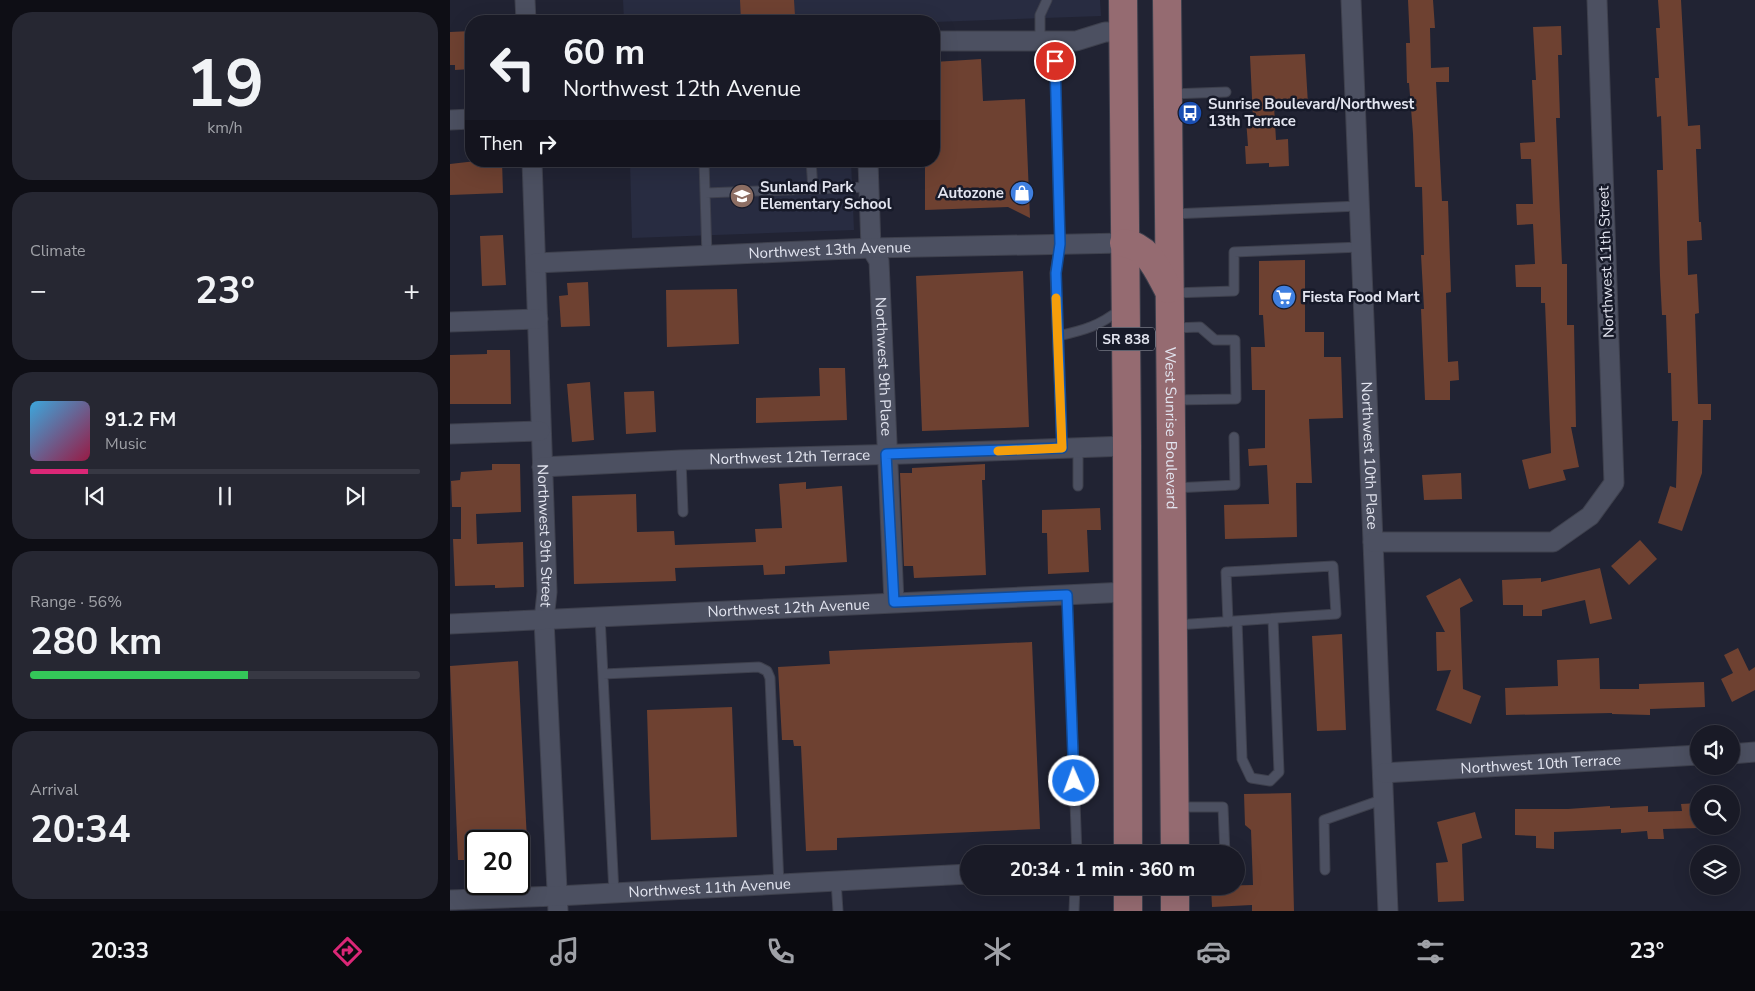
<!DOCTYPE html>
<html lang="en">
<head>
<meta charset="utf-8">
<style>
	:root { --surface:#191a26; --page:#262732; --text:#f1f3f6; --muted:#9fa1a7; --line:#373843; --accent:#db2777 }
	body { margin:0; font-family:"Nunito Sans",sans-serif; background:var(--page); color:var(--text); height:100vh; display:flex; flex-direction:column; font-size:19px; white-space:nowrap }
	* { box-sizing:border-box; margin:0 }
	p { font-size:16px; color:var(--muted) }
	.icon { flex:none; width:28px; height:28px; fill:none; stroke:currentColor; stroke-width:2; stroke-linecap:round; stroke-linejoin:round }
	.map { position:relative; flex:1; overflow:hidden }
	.panel { display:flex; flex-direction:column; gap:12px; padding:12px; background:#0e0e15; width:450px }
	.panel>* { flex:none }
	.banner { position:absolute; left:15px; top:15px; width:475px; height:152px; border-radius:20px; box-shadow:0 5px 20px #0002,0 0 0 1px var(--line); background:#191a26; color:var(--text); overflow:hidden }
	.fabs { position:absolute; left:1240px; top:725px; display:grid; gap:10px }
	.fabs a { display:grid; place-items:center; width:50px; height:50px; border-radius:50%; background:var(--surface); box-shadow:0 5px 20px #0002,0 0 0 1px var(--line); font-size:25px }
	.speed { position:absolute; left:15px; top:830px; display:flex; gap:10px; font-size:25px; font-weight:700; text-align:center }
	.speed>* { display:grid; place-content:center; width:65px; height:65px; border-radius:50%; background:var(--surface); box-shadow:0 5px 20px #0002,0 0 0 1px var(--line); line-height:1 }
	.speed .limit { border:2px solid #111; border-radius:8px; background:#fff; color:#111 }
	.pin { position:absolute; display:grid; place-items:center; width:42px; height:42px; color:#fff; margin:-21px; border:2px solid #fff; border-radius:50%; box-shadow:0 1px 5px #0007 }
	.me { position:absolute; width:55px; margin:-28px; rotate:358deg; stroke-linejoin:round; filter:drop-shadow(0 0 4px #0008) }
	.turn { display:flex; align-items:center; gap:18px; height:105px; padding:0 15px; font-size:22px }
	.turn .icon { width:65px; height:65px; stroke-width:2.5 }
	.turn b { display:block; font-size:35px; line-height:42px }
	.then { display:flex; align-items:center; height:48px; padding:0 15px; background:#0003; gap:10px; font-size:19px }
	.big { font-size:38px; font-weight:700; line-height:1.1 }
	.panel .widget { flex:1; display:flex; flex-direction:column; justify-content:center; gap:8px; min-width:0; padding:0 18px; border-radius:20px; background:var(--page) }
	.panel .dial { align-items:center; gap:0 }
	.dial b { font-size:65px; line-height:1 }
	.song { display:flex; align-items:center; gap:15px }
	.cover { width:60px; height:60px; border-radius:8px; background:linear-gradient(135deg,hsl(200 70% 55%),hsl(340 70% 35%)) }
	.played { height:5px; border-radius:2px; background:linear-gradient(90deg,var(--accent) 15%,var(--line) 15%) }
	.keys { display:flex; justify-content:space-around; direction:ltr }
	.heat { display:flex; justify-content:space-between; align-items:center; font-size:28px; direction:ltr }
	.charge { height:8px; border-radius:4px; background:linear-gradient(90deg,#34c759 56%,var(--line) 0) }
	.trip { position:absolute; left:510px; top:845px; width:285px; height:50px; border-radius:25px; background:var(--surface); box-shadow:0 5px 20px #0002,0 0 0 1px var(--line); font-weight:700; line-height:50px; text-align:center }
	.menu { display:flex; height:80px; justify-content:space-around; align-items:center; background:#0a0a0f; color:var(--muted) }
	.menu .icon { width:35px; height:35px }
	.menu .on { color:var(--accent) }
	.menu b { font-size:22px; color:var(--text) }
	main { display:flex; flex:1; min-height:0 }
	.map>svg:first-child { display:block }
	.built { fill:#282c41 }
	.building { fill:#6e4131 }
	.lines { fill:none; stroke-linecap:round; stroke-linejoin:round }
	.service-casing { stroke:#3e404d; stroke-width:11 }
	.minor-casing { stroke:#3e404d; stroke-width:21 }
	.primary-casing { stroke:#3e404d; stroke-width:30 }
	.service { stroke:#4c5061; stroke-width:9 }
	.minor { stroke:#4c5061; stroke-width:19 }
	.primary { stroke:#956b71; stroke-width:28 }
	.route-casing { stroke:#114b97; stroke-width:12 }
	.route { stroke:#1a73e8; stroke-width:9 }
	.slow { stroke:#f59e0b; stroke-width:9 }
	.labels { text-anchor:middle; stroke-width:5; stroke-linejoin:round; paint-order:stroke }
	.shield { fill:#171a29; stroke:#a6a8b4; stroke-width:1 }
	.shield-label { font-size:14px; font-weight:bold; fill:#e3e5f0 }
	.poi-label { font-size:15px; font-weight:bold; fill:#e3e5f0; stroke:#171a29; text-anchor:start }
	.street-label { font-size:15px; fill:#e3e5f0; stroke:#171a29 }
</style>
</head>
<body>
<main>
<section class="panel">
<div class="widget dial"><b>19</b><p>km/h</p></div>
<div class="widget"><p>Climate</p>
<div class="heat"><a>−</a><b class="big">23°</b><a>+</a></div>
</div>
<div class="widget">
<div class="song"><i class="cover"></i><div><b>91.2 FM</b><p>Music</p></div></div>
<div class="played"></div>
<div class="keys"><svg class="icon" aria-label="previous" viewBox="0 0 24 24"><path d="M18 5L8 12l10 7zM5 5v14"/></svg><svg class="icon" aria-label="pause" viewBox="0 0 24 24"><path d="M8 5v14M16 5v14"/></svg><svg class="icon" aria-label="next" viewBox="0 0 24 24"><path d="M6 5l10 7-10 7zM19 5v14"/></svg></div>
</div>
<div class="widget"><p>Range · 56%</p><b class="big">280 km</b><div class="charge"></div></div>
<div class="widget"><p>Arrival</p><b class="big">20:34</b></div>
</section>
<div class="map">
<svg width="1305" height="911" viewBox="0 0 1305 911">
	<rect width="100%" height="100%" fill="#212333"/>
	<path class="built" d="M173 0H650L651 16 484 22 174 21Z
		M180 161H401L404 230 182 238Z"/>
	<path class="building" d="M290 0H344L345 16 317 17V21H291Z
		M958 0H983L985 28H980L981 68 999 67V82H986L992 201H998L1001 292 996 293 998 362 1008 361 1009 380 1000 381V400H975L971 309H974L971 255H974L972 187H965L963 134 959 83H957L956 43H960Z
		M1208 0H1231L1238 126 1250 125 1251 149H1246L1249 222H1251L1252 240 1237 241 1238 275 1247 274 1249 313 1245 314 1248 404H1261V420H1253L1252 473 1232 531 1208 523 1220 486 1226 488 1228 421H1222L1221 373H1218L1216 315H1212L1210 276 1207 170H1213L1211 116 1207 117 1205 78H1209L1206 28H1210Z
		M1111 26 1112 55H1108L1110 118H1106L1112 264H1117V325H1124L1126 427H1121L1129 467 1113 470 1116 480 1079 489 1072 460 1101 453 1095 303H1091V287H1066L1065 265 1085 264 1083 224 1067 225 1066 204H1083L1081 159H1071L1070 143 1085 142 1082 80H1086L1083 27Z
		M21 31V69L5 70V65H0V32Z
		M855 54 858 104 824 106 826 140 838 139 839 166 819 167V163L796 164 795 146H798L796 119H803L800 56Z
		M531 59 533 101 575 99 580 218 558 207 475 210V161H484V62Z
		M26 161H52L53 193 0 195V164Z
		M53 235 56 285 32 286 30 236Z
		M855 260V332H874V357H891L893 418 859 419 862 483H846L847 537 775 539 774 505 819 504 817 465 799 466 798 449 815 448V390H802L801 347H815L813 315H809V261Z
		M573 271 579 427 472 431 466 276Z
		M138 282 140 326 111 327 109 296 118 295 117 283Z
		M287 289 289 344 217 347 216 290Z
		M37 350H60L61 404H0V355L37 354Z
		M369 368H395L397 420 306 423V398L370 396Z
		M140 382 144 440 122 442 117 384Z
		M204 391 206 432 176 434 174 392Z
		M42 464H70L71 512 26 514 27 544 73 542 74 587 45 588V585L5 586 3 539H11V507H2L1 481 10 480 11 472 42 470Z
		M535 464V480H532L536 575 464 578 463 566H454L450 473H462V468Z
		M1011 473 1012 499 974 500 972 475Z
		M356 482V489L392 486 397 562 335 566V574L314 575 313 565 225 568 226 581 124 584 122 496 186 494 187 532 224 531 225 545 306 542 305 529 332 528 329 484Z
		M650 508 651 530H637L639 572 598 574 597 533H592V510Z
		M1190 540 1207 559 1179 585 1161 566Z
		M1150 568 1162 619 1140 624 1135 600 1092 610V616H1073V605H1053L1052 580 1091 578V582Z
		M1010 578 1023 601 1010 608 1013 689 1031 696 1021 724 986 710 1001 670 987 671 986 632H995L976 596Z
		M892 634 896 730 867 731 862 636Z
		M582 642 590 829 387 838V850L356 851 351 746H344L343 740H332L328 667 380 664 379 651Z
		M1288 648 1299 671 1305 667V690L1282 702 1271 679 1283 673 1274 655Z
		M1149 658 1150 689H1189V684L1254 682 1255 707 1200 709V715L1162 714V713L1056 715 1055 688 1108 686 1107 660Z
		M68 661 77 841H26V860H8L0 666Z
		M282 707 287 837 201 840 197 710Z
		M841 793 844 911H802V905L762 907 761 886 803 885 801 830 795 825 794 794Z
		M1249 803V828L1213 829 1214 839H1198L1197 831 1171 833V829L1104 832V849L1086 848V836L1065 835V809H1118L1160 806V808L1198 806V812L1232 811 1231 804Z
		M1025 812 1032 838 1012 844 1014 901 988 902 986 863 998 862 987 822Z"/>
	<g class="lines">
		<g class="service-casing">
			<path id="service" d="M590 40V15L597 0
				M605 61 610 244 605 273 612 448
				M721 94 776 92
				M254 161 257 256
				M361 161 363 189 419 187
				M255 193 363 189
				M722 214 909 206
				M723 293 784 291V252L911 247
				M608 336C635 330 649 326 671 309
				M723 400 786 399 785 340H765L750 327 724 328
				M628 448V486
				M231 460 233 512
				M724 488 785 485 784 437
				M617 595 627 854
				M150 617 164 893
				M787 621 792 759 801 778 820 781 829 772 823 619
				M726 625 886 614 883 566 776 572 778 622
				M153 674 309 667 317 671 320 678 329 885
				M728 807H773L775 854
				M875 870 874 820 934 799
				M386 881 388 911
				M624 911 625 886"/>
		</g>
		<g class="minor-casing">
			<g id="minor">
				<path d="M75 0 76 21"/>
				<path id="s1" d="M901 0 938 911"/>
				<path d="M484 41H626L655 32H673"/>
				<path d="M0 120 21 119"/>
				<path id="s2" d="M82 161 97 592 94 620 108 911"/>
				<path id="s3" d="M418 161 421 248 429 261 444 602"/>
				<path id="s4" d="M86 263 421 248 674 243"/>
				<path d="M0 322 88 319"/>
				<path d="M0 434 90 431"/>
				<path id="s5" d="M92 467 231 460 453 454 677 446"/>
				<path d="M923 542H1103L1140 516 1164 483 1147 0"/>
				<path id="s6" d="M0 624 677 592"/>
				<path d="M1281 754 1305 752"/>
				<path id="s7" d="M933 773 1249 755"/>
				<path id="s8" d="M0 900 107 896 519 874"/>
			</g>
		</g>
		<g class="primary-casing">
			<g id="primary">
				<path d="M673 0 677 446 678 854"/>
				<path id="s9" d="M717 0 725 854"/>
				<path d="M674 243C699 247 707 269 718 289"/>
				<path d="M678 886V911"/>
				<path d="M725 886V911"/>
			</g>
		</g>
		<use href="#service" class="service"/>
		<use href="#minor" class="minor"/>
		<use href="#primary" class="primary"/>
	</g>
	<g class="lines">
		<g class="route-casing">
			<path id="route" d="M605 61 610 244 606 273 612 448 436 454 444 602 617 595 624 781"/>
		</g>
		<use href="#route" class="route"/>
		<path class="slow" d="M548 451 612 448 606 298"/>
	</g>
	<defs>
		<g id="bus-disc" transform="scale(1.25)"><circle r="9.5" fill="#1a4fb4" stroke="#171a29"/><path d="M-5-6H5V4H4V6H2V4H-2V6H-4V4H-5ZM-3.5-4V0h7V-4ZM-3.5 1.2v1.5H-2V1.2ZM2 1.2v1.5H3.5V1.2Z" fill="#fff"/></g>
		<g id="shop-disc" transform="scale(1.25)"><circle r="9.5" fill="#3f7fe0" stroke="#171a29"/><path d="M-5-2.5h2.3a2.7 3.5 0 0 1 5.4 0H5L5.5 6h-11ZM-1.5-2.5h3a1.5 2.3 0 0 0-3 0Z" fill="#fff"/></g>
		<g id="school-disc" transform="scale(1.25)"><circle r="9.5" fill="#8d6e63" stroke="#171a29"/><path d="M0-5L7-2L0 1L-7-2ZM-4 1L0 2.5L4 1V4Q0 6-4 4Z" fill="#fff"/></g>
		<g id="supermarket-disc" transform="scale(1.25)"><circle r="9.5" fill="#3f7fe0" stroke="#171a29"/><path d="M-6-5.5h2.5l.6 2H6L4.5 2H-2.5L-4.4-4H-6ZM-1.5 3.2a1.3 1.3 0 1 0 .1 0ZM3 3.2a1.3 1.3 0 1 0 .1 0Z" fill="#fff"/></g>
	</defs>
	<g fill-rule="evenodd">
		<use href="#bus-disc" x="740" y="113"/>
		<use href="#shop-disc" x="572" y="193"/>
		<use href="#school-disc" x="292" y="196"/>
		<use href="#supermarket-disc" x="834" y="297"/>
	</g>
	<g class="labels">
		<rect class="shield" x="647" y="327.5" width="58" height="23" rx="4"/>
		<g class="shield-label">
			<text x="676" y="344">SR 838</text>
		</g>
		<g class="poi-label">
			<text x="758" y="109">Sunrise Boulevard/Northwest<tspan x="758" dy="17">13th Terrace</tspan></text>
			<text x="310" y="192">Sunland Park<tspan x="310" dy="17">Elementary School</tspan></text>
			<text x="554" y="198" text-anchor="end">Autozone</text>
			<text x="852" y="302">Fiesta Food Mart</text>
		</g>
		<g class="street-label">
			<text dy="5" stroke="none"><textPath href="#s4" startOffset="294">Northwest 13th Avenue</textPath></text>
			<text transform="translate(1156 262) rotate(-92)" y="5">Northwest 11th Street</text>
			<text dy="5" stroke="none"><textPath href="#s3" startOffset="208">Northwest 9th Place</textPath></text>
			<text dy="5" stroke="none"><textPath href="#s9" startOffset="428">West Sunrise Boulevard</textPath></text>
			<text dy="5" stroke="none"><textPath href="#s1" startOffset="456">Northwest 10th Place</textPath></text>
			<text dy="5" stroke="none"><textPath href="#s5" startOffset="248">Northwest 12th Terrace</textPath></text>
			<text dy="5" stroke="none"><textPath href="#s2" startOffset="375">Northwest 9th Street</textPath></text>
			<text dy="5" stroke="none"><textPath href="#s6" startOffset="339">Northwest 12th Avenue</textPath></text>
			<text dy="5" stroke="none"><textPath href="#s7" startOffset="158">Northwest 10th Terrace</textPath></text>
			<text dy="5" stroke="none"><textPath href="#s8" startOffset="260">Northwest 11th Avenue</textPath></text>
		</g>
	</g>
</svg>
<div class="fabs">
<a><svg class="icon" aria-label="sound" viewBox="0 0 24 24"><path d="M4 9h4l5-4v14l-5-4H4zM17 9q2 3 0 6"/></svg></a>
<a><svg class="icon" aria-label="search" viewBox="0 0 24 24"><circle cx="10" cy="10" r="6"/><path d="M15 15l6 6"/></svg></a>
<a><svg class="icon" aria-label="layers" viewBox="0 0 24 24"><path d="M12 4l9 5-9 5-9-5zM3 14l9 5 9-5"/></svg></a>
</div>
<div class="speed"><div class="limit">20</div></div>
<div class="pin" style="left:605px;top:61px;background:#d93025"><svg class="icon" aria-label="arrive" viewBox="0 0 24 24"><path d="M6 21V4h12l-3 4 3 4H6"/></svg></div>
<svg class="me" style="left:624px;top:781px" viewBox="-20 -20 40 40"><circle r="17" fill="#1a73e8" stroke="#fff" stroke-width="3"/><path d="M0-11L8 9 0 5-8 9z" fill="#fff"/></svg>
<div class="trip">20:34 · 1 min · 360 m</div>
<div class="banner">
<div class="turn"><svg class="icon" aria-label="left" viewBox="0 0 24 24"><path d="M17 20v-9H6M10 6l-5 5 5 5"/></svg><div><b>60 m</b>Northwest 12th Avenue</div></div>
<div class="then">Then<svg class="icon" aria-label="right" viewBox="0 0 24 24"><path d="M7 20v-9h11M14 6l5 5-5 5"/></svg></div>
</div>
</div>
</main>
<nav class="menu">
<b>20:33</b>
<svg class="icon on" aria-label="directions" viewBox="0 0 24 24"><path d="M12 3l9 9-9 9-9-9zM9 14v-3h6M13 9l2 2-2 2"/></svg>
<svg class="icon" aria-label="music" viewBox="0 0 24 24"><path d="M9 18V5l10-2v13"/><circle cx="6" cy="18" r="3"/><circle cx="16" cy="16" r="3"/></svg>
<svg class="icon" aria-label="phone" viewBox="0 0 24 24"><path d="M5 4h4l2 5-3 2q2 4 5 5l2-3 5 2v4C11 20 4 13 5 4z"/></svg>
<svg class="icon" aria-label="climate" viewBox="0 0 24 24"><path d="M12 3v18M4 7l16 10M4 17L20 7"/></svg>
<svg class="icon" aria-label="car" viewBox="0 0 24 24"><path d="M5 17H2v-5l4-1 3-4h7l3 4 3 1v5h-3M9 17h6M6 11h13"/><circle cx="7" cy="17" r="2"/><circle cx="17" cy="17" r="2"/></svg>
<svg class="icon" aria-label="filters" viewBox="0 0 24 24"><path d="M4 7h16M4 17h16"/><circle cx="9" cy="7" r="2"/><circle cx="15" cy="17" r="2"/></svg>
<b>23°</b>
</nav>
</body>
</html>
